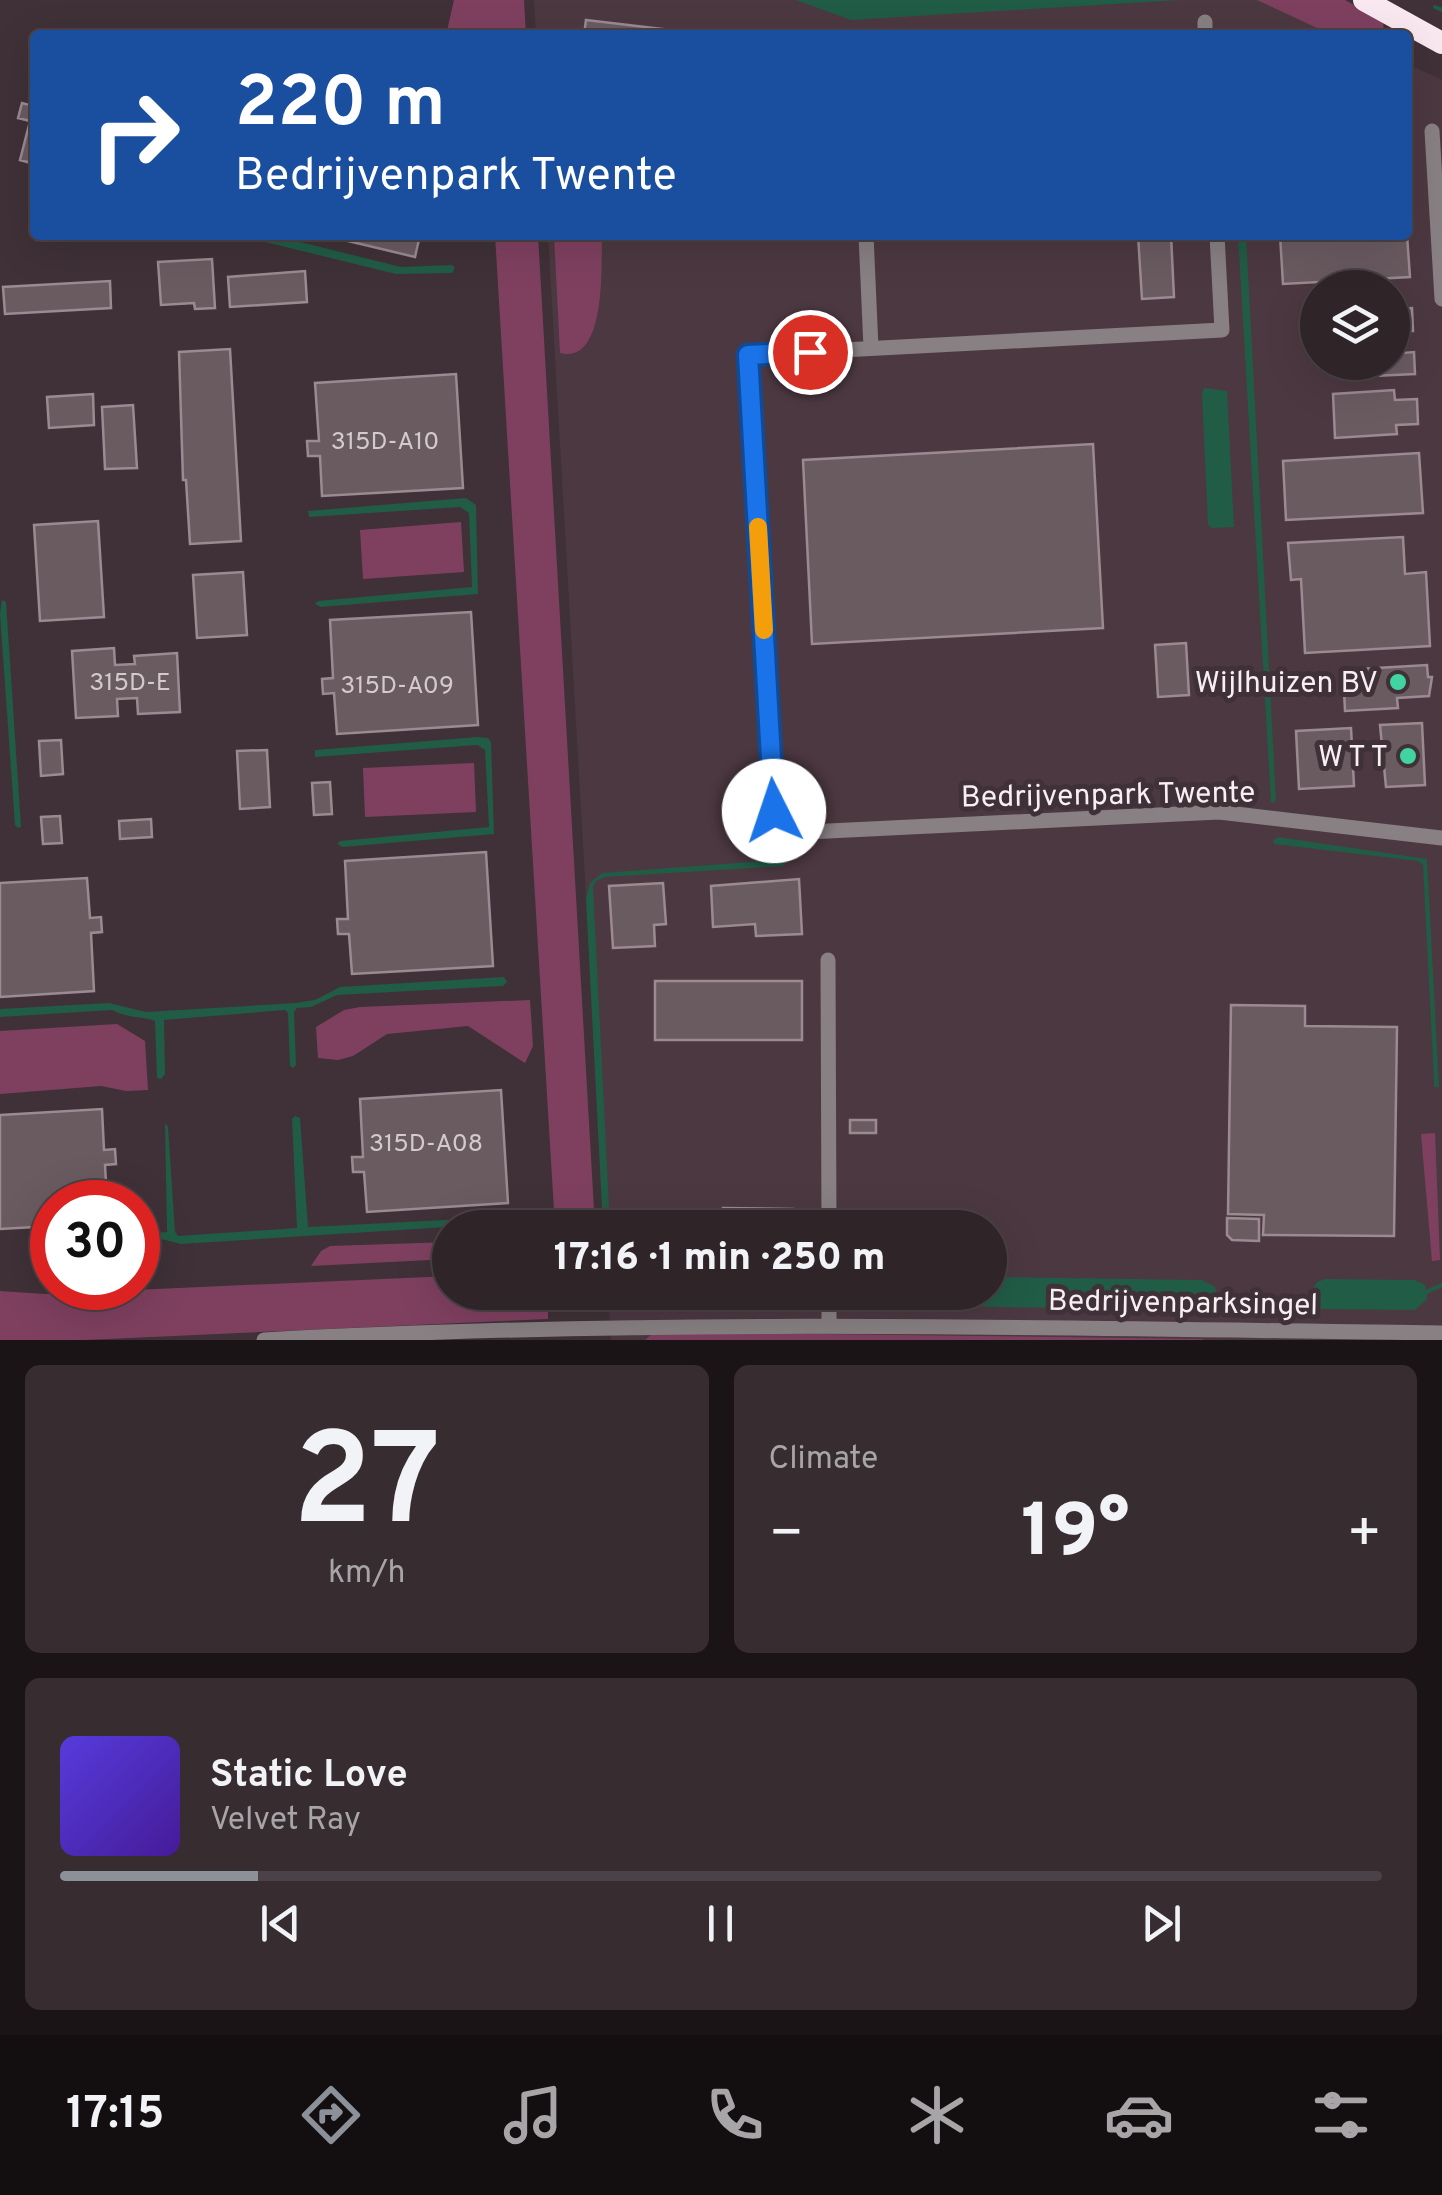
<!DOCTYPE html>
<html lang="en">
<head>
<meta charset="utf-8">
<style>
	:root { --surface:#2f2529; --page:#372d31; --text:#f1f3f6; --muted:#a7a5a8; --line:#4a4246; --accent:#8c9099 }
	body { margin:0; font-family:Overpass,sans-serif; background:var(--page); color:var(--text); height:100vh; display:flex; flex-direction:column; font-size:38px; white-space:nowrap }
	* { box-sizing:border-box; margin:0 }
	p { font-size:32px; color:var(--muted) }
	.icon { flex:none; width:55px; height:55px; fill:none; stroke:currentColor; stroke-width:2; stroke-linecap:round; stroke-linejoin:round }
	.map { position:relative; height:1340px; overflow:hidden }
	.sheet { display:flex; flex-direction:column; gap:25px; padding:25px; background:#1a1417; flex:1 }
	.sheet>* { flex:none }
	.guide { position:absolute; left:30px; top:30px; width:1382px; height:210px; border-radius:10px; box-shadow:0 10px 40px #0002,0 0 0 2px var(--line); background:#1a4fa0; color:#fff; overflow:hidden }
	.tools { position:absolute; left:1300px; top:270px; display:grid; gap:20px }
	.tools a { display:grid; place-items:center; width:110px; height:110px; border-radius:50%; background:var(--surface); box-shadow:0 10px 40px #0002,0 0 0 2px var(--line); font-size:50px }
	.speed { position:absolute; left:30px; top:1180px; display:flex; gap:20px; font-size:50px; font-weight:700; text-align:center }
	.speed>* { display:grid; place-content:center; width:130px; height:130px; border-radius:50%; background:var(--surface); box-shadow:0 10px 40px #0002,0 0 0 2px var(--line); line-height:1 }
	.speed .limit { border:15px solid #d22; background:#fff; color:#111 }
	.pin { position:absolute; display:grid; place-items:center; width:85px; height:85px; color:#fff; margin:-42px; border:5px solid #fff; border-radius:50%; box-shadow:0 2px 10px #0007 }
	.me { position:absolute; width:110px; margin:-55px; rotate:356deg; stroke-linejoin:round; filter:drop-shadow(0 0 8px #0008) }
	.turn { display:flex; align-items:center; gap:35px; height:210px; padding:0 40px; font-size:45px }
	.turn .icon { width:130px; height:130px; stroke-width:2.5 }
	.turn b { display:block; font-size:70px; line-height:85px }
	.big { font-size:75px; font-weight:800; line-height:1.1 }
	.sheet .card { flex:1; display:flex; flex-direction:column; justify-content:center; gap:15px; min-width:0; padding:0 35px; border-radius:15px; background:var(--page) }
	.sheet .dial { align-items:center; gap:0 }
	.dial b { font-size:130px; line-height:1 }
	.song { display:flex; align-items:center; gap:30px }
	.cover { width:120px; height:120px; border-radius:15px; background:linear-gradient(135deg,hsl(250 70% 55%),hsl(260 70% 35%)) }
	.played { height:10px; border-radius:5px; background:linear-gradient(90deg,var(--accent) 15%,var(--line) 15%) }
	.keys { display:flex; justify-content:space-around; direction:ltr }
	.heat { display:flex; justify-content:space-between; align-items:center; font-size:55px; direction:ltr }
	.sheet .tiles { flex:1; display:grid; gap:25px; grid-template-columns:1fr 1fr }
	.card:last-child { grid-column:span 2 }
	.trip { position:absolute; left:432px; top:1210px; width:575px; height:100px; border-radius:50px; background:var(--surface); box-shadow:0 10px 40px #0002,0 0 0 2px var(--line); font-weight:800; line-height:100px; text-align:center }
	.tab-bar { display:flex; height:160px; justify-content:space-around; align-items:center; background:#130f10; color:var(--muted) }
	.tab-bar .icon { width:70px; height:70px }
	.tab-bar .selected { color:var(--accent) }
	.tab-bar b { font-size:45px; color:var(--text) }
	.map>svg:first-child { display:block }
	.built { fill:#4c3841; fill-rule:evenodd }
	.green { fill:#7f4060 }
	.water { fill:#215c46 }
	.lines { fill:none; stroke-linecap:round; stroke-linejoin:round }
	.stream { stroke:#215c46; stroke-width:4 }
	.building { fill:#6a5b61; stroke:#9b8a91; stroke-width:2.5 }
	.minor { stroke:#888083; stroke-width:15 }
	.highway { stroke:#fae8f0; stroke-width:22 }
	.route-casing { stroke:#114b97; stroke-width:25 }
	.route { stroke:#1a73e8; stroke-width:18 }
	.slow { stroke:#f59e0b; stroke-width:18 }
	.poi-dot { fill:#41d4a1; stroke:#3f3137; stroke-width:4 }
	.labels { text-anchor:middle; stroke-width:10; stroke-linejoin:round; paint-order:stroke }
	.number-label { font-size:25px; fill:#d4cace }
	.poi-label { font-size:30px; fill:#f8eff3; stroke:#3f3137; text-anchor:end }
	.street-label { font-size:30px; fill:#f8eff3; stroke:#3f3137 }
</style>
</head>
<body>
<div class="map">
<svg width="1442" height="1340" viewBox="0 0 1442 1340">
	<rect width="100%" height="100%" fill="#3f3137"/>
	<path class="built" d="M534 0H1269L1344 35H536Z
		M1408 64 1442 80V1340H611L608 1293 990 1292V1228L605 1227 548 235H1408ZM1318 288H1392V362H1318Z"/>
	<path class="green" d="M454 0H524L526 35H446Z
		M1257 0H1345L1383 21 1384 35H1332Z
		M495 235H538L595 1227H555Z
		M554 235H602C601 265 607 365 560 353Z
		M461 522 464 572 363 579 360 530Z
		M474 763 476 812 365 817 363 768Z
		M530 1000 533 1046 525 1063 468 1026 387 1034 353 1056 338 1060 318 1058 316 1027 344 1010 360 1007Z
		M117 1024 145 1041 148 1090 126 1091 101 1086 0 1094V1031Z
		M1435 1133 1440 1260 1432 1261 1421 1134Z
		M450 1242V1259L311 1266 321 1251 330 1246Z
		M450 1276V1292L548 1293V1319L85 1340H0V1291L45 1294Z
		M661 1332 1202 1339 1204 1340H645L652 1334Z"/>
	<path class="water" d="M796 0H1180L851 20Z
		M237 235H272L401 267 452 265 455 268 452 273 396 274Z
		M1238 235H1246L1276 801 1273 803 1271 802Z
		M1204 388 1227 391 1234 527 1212 528 1208 524 1202 394Z
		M466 498 476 505 478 594 321 607 315 604 318 601 472 587 469 513 460 507 309 517 308 511Z
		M2 600 6 602 21 827 18 828 15 825 0 614Z
		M478 737 488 738 491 742 494 834 343 847 337 844 340 841 489 827 485 750 477 745 315 757V750Z
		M1278 837 1427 859 1439 1087H1434V1080L1423 865 1418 861 1274 844 1273 840Z
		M778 860 786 862 784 866 605 877 596 881 593 887 610 1227H603L586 899 590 883 602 873Z
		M504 977 507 982 503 986 337 995 311 1007 297 1008 294 1012 296 1065 293 1068 290 1066 288 1013 285 1010 164 1020 165 1074 161 1079 157 1078 155 1021C143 1016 129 1019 112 1010L0 1017V1009L109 1003 146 1012 296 1003 315 1000 340 987Z
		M295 1116 300 1118 308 1227 525 1216 526 1222 181 1244 161 1239 138 1241V1234L167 1232 165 1123 168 1127 175 1232 178 1236 297 1228 292 1119Z
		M990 1277 1202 1280 1215 1287 1217 1295 1212 1306 1201 1310 877 1305 866 1303 861 1295 990 1292Z
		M1325 1279 1415 1280 1425 1285 1427 1299 1415 1310 1321 1309 1314 1304 1311 1292 1317 1282Z
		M615 1293H804L800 1300 786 1303 620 1300Z"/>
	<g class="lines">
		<path class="stream" d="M1435 7 1442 10
			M1368 32 1372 35
			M1426 1292 1442 1285"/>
	</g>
	<path class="building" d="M586 20 713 35H584Z
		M35 98V164L20 160 30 121 18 118 22 103 33 106Z
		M323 235H420L415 257Z
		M1138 235H1171L1174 297 1142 299Z
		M1280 235H1407L1410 277 1283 284Z
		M212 259 215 308 195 309 194 303 161 305 158 262Z
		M305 271 307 302 230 307 228 277Z
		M110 281 111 308 5 314 3 287Z
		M1412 308 1413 331H1402L1403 342 1392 343V309Z
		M1403 342V353L1414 352 1415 374 1352 377 1351 362H1392V343Z
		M230 349 241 541 190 544 186 480H183L179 352Z
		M456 374 463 488 322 496 320 456H308L307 441H319L315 383Z
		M1394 390 1395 400 1417 399 1418 424 1396 425 1397 434 1335 438 1333 394Z
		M93 394 94 425 49 428 47 397Z
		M133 405 137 468 105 469 102 407Z
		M1093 444 1103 628 812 644 803 460Z
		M1419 453 1423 513 1286 520 1283 461Z
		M98 521 104 617 40 621 34 525Z
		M1403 537 1405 574 1426 572 1430 646 1305 653 1301 579 1291 580 1288 543Z
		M243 572 247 635 197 638 193 575Z
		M471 612 478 725 337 734 334 693 323 694 322 679 333 678 330 620Z
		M1186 643 1189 695 1158 697 1155 645Z
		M114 648 115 665 135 664 134 656 177 653 180 712 138 714 137 698 117 699 118 716 76 718 72 651Z
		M1427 665 1428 677H1432L1429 696 1397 698 1398 708 1345 711 1343 670Z
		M1422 723 1425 785 1386 787 1380 725Z
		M1351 728 1354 786 1299 789 1296 731Z
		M61 740 63 774 41 776 39 741Z
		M267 750 270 807 240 809 237 751Z
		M330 782 332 814 314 815 312 783Z
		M60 816 62 843 43 844 41 817Z
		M151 819 152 837 120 839 119 821Z
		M486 852 493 966 352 974 349 934H338L337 919H348L345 861Z
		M87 878 90 918 101 917 102 932 91 933 94 991 0 997V883Z
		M799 879 802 934 756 936 755 924 713 927 711 886Z
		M663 883 666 924 654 925 655 946 613 948 609 886Z
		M655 981H802V1040H655Z
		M1231 1005 1305 1006V1026L1397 1027 1394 1236 1263 1235 1264 1215 1228 1214Z
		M501 1090 508 1203 367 1212 364 1172H353L352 1157H363L360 1099Z
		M102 1109 104 1150 115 1149 116 1164 105 1165 107 1202H52V1226L0 1229V1115Z
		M850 1120H876V1133H850Z
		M723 1208 793 1209V1228H722Z
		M1227 1218 1259 1219V1241L1232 1240 1227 1235Z"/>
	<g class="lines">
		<path class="minor" d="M1205 22V35
			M1432 131 1442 299
			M866 235 871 348
			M775 834 748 355 1222 330 1217 235
			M749 835 1219 812 1442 838
			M828 960 829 1228
			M829 1292V1325
			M264 1340C656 1318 1049 1328 1442 1333"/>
		<path class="highway" d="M1364 0 1442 43"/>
	</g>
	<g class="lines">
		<g class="route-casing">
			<path id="route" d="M774 811 748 355 810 352"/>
		</g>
		<use href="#route" class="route"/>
		<path class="slow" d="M758 527 764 630"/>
	</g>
	<g class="poi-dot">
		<circle cx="1398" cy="682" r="10"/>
		<circle cx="1408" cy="756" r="10"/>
	</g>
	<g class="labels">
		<g class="number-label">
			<text x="385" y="449">315D-A10</text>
			<text x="130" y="690">315D-E</text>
			<text x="397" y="693">315D-A09</text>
			<text x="426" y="1151">315D-A08</text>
		</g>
		<g class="poi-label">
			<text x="1378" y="692">Wijlhuizen BV</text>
			<text x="1388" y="766">W T T</text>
		</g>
		<g class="street-label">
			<text transform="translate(1108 794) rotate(-1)" y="10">Bedrijvenpark Twente</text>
			<text transform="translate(1183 1302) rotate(1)" y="10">Bedrijvenparksingel</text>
		</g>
	</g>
</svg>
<div class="tools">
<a><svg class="icon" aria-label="layers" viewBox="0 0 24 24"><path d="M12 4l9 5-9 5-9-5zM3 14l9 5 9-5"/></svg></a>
</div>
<div class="speed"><div class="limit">30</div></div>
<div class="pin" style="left:810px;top:352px;background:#d93025"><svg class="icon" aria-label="arrive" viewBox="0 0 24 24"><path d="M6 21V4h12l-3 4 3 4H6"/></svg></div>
<svg class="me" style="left:774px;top:811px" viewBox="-20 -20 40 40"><circle r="19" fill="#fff"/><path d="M0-13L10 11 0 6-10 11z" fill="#1a73e8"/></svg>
<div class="trip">17:16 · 1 min · 250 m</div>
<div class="guide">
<div class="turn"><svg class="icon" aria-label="right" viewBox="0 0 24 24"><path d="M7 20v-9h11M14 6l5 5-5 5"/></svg><div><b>220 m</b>Bedrijvenpark Twente</div></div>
</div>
</div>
<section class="sheet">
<div class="tiles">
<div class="card dial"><b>27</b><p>km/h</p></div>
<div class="card"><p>Climate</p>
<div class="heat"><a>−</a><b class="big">19°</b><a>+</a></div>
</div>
<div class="card">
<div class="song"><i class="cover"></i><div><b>Static Love</b><p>Velvet Ray</p></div></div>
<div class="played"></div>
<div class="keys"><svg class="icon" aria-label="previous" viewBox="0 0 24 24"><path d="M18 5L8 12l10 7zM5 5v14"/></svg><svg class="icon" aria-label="pause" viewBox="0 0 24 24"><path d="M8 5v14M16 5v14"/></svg><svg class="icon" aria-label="next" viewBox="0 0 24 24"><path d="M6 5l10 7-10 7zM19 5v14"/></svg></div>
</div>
</div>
</section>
<nav class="tab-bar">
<b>17:15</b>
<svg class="icon selected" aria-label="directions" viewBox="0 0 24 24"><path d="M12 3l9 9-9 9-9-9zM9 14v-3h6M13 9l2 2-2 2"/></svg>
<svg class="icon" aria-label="music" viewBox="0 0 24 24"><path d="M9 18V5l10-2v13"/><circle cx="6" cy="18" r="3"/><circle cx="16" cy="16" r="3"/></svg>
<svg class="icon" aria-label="phone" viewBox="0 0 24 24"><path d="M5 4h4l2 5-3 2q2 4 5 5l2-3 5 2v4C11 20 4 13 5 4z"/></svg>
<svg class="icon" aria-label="climate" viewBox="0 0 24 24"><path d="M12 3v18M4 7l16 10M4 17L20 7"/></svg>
<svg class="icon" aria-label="car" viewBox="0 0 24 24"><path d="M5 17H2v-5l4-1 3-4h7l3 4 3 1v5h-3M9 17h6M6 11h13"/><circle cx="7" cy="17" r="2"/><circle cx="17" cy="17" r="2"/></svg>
<svg class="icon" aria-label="filters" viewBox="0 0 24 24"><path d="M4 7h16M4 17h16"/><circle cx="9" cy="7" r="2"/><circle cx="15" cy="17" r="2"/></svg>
</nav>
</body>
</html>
